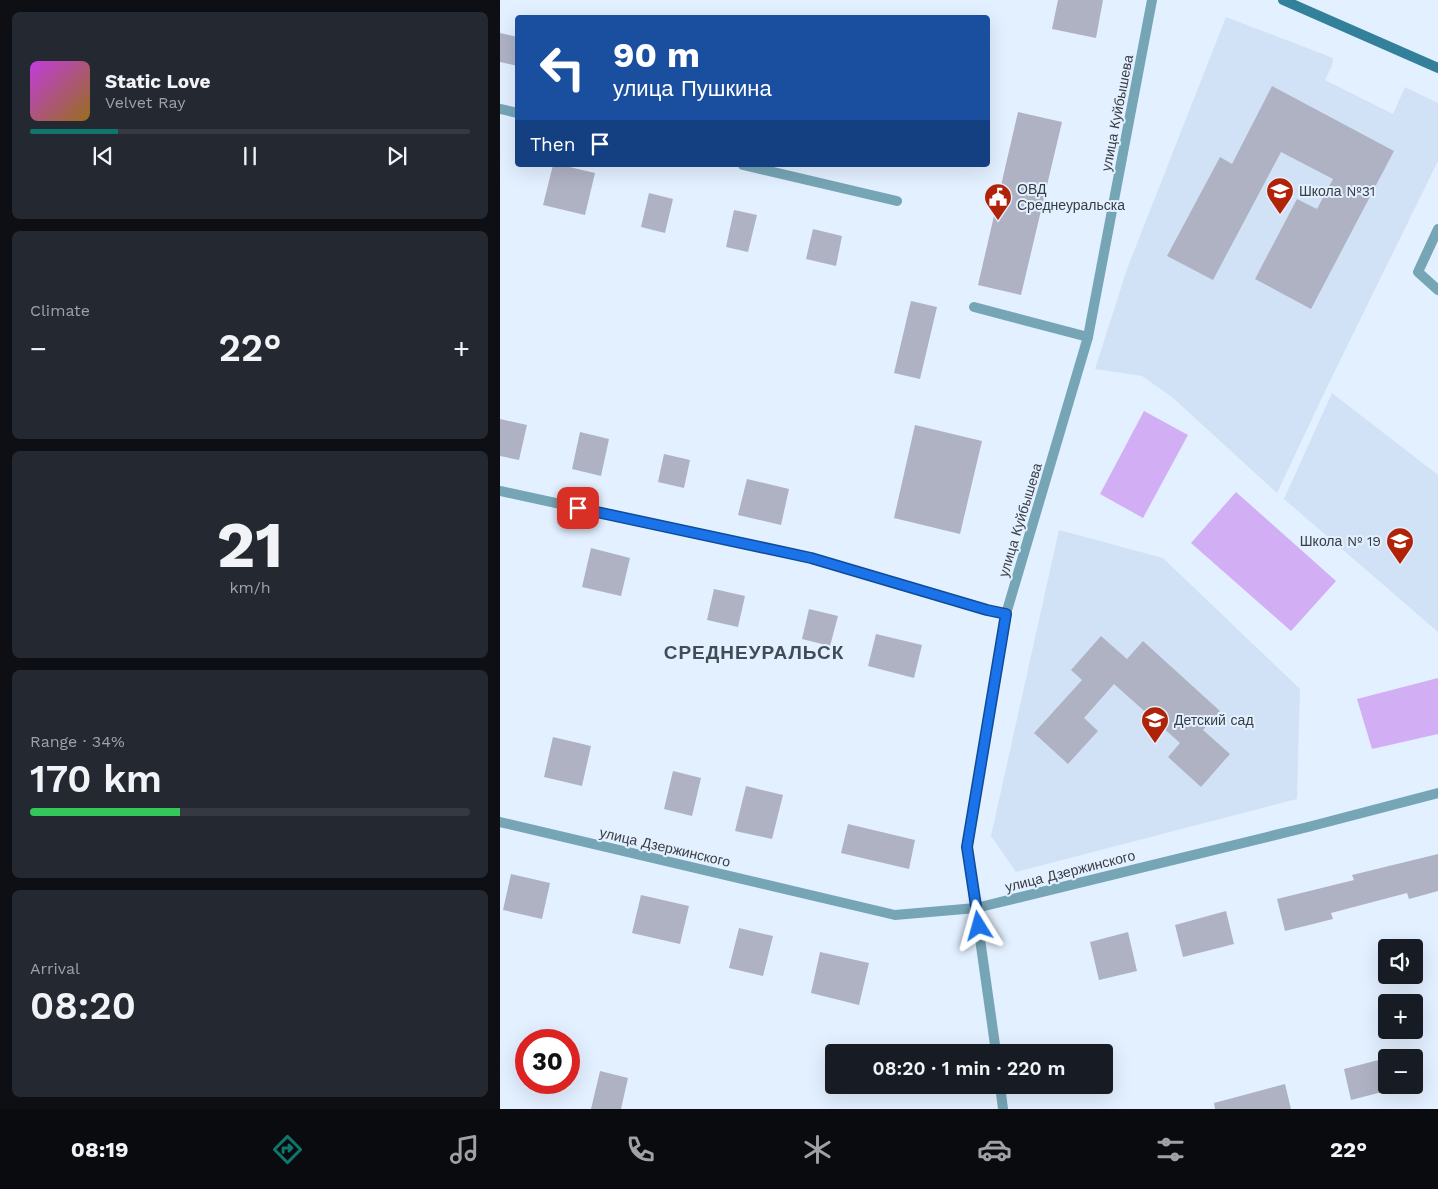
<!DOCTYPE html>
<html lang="en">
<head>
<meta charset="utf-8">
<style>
	:root { --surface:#171b24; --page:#242831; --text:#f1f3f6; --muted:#9ea1a6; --line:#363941; --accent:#0f766e }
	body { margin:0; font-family:"Work Sans",sans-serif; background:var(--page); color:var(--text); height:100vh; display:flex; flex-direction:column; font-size:19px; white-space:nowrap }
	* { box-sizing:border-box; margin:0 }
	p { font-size:16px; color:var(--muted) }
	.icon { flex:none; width:28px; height:28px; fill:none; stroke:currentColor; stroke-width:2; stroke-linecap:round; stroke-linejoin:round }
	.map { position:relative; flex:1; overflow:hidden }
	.drawer { display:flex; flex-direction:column; gap:12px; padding:12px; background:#0d0f14; width:500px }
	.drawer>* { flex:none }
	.hud { position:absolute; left:15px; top:15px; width:475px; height:152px; border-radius:5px; box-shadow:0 5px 20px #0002; background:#1a4fa0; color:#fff; overflow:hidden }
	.controls { position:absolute; left:878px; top:939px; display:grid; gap:10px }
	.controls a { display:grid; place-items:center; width:45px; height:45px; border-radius:5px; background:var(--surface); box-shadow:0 5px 20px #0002; font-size:25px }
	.speed { position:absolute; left:15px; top:1029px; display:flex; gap:10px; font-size:25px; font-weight:700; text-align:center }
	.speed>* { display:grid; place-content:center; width:65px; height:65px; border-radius:50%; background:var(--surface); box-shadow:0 5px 20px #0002; line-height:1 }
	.speed .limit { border:8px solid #d22; background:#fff; color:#111 }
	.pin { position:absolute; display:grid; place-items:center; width:42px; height:42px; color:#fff; margin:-21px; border-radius:10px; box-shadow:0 2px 8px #0006 }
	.me { position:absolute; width:55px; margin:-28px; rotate:352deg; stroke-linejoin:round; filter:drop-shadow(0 0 4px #0008) }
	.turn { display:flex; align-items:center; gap:18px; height:105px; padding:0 15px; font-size:22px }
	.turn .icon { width:65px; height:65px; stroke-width:2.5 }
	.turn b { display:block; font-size:35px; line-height:42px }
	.then { display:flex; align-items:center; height:48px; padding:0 15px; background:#0003; gap:10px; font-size:19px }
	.big { font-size:38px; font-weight:600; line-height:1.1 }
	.drawer .widget { flex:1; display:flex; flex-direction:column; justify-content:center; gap:8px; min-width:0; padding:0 18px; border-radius:8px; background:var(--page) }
	.drawer .dial { align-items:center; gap:0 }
	.dial b { font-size:65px; line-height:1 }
	.song { display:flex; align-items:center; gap:15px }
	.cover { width:60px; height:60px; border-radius:8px; background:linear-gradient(135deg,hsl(290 70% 55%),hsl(40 70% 35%)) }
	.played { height:5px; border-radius:2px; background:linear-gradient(90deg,var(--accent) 20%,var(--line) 20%) }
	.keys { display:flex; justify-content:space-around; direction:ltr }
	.heat { display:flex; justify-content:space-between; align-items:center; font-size:28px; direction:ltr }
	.charge { height:8px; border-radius:4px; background:linear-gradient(90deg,#34c759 34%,var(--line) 0) }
	.trip { position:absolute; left:325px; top:1044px; width:288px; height:50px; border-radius:5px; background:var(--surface); box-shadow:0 5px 20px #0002; font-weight:600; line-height:50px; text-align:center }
	.tabs { display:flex; height:80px; justify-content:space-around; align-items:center; background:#090b0e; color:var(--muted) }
	.tabs .icon { width:35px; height:35px }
	.tabs .current { color:var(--accent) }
	.tabs b { font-size:22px; color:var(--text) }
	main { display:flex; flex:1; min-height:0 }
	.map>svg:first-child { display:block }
	.built { fill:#d1e2f7 }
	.green { fill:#d2aef4 }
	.building { fill:#afb2c3 }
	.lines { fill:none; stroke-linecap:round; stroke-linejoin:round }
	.lane { stroke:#76a5b6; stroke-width:10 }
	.street { stroke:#76a5b6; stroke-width:10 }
	.secondary { stroke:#328099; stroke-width:10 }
	.route-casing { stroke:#114b97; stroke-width:12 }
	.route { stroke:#1a73e8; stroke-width:9 }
	.labels { text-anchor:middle; stroke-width:4; stroke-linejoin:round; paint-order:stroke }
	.street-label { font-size:14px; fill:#383d43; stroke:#e3f0ff }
	.poi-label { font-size:14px; fill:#383d43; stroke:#e3f0ff; text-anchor:start }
	.district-label { font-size:19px; font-weight:bold; letter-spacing:1px; fill:#414c57; stroke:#e3f0ff }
</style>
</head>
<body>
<main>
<section class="drawer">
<div class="widget">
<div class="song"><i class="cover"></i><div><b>Static Love</b><p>Velvet Ray</p></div></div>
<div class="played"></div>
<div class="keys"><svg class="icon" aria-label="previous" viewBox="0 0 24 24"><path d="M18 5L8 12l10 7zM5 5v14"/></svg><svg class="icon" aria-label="pause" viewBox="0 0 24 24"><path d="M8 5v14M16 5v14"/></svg><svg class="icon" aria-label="next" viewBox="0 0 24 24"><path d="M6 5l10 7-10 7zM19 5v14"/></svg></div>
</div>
<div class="widget"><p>Climate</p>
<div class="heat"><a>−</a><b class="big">22°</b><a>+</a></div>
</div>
<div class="widget dial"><b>21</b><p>km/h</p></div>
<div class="widget"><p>Range · 34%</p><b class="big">170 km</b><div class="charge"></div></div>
<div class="widget"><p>Arrival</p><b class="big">08:20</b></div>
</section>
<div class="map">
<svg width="938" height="1109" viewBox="0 0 938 1109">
	<rect width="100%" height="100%" fill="#e3f0ff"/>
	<path class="built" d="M726 17 833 58 832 66 825 80 893 114 905 87 938 103V161L828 385 777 493 672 397 642 376 595 369 627 269Z
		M832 393 938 475V632L784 499Z
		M559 530 663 558 800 689 797 799 516 872 491 836Z"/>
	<path class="green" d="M644 411 688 435 643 518 600 494Z
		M736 492 836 581 791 631 691 543Z
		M938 678V734L872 749 857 699Z"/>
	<path class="building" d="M558 0H603L596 38 552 29Z
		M0 33 18 37V66L0 62Z
		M772 86 894 151 811 309 755 279 797 199 817 209 833 179 781 152 713 280 667 256 720 157 732 164Z
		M518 112 562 122 521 295 478 285Z
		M53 165H61L95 173 85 215 43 205Z
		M149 193 173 199 165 233 141 227Z
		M234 210 257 215 248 252 226 247Z
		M313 229 342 236 336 266 306 259Z
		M411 301 437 307 420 379 394 373Z
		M0 419 27 425 19 460 0 456Z
		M415 425 482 441 460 534 394 518Z
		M80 432 109 439 101 476 72 469Z
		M164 454 190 460 184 488 158 482Z
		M247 479 289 489 281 525 238 515Z
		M91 548 130 558 121 596 82 587Z
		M214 589 245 596 238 627 207 620Z
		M309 609 338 616 330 646 302 639Z
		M376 634 422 645 414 678 368 666Z
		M601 636 627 659 643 641 720 711 703 730 730 754 701 787 668 757 680 743 614 684 584 718 598 731 568 764 534 733 582 680 571 670Z
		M53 737 91 746 82 786 44 777Z
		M173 771 201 778 192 816 164 809Z
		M246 786 283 795 272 839 235 831Z
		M348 824 415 840 409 869 341 853Z
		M938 854V891L909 899 907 893 831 913 833 919 785 931 777 899 854 880 852 875Z
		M11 874 50 883 42 919 3 910Z
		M141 895 189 906 180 944 132 933Z
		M726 911 734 944 683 957 675 925Z
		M239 928 273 936 263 976 229 968Z
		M628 932 637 971 599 980 590 942Z
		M320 952 369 963 359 1005 311 993Z
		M913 1052 921 1082 914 1084V1058H890Z
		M886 1058V1085H909L851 1100 844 1069Z
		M100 1071 128 1078 121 1109H91Z
		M785 1084 791 1109H715L714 1103Z"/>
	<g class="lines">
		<path class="lane" d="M938 229 918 272 938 290
			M474 307 588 337"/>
		<path class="street" d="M0 109 18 113
			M243 165 397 201
			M0 491 311 558 487 610 506 614
			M0 822 395 915 476 908 808 827 938 793
			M496 1052 467 847 506 614 588 337 652 0
			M500 1085 503 1109"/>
		<path class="secondary" d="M783 0 938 68"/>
	</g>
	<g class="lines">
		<g class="route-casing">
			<path id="route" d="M78 508 311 558 487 610 506 614 467 847 479 926"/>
		</g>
		<use href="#route" class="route"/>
	</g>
	<defs>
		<g id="school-pin" transform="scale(1.4375)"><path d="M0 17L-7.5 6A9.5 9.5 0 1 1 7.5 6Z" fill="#b02308" stroke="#e3f0ff"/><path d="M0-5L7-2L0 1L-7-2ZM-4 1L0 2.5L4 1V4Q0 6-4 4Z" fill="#fff"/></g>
		<g id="civic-pin" transform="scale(1.4375)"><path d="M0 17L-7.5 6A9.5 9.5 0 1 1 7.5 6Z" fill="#b02308" stroke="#e3f0ff"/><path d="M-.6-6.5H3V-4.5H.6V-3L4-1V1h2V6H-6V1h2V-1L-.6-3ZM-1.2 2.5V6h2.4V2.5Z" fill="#fff"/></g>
	</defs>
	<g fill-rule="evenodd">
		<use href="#school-pin" x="780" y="191"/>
		<use href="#civic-pin" x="498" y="197"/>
		<use href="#school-pin" x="900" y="541"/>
		<use href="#school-pin" x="655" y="720"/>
	</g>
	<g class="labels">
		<g class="street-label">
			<text transform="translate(617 113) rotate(-79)" y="5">улица Куйбышева</text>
			<text transform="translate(520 520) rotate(-73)" y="5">улица Куйбышева</text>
			<text transform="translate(165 847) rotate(13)" y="5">улица Дзержинского</text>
			<text transform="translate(570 871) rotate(-14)" y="5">улица Дзержинского</text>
		</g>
		<g class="poi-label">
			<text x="517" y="194">ОВД<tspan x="517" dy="16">Среднеуральска</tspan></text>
			<text x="799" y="196">Школа №31</text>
			<text x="881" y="546" text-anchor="end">Школа № 19</text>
			<text x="674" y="725">Детский сад</text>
		</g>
		<g class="district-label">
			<text x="254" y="659">СРЕДНЕУРАЛЬСК</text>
		</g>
	</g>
</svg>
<div class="controls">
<a><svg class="icon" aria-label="sound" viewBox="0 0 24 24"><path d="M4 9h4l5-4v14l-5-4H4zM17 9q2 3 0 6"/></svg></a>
<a>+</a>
<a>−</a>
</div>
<div class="speed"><div class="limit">30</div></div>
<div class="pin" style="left:78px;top:508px;background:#d93025"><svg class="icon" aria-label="arrive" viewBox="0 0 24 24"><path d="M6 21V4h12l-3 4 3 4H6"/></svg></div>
<svg class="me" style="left:479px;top:926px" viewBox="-20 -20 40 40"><path d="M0-17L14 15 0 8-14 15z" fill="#1a73e8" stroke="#fff" stroke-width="4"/></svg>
<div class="trip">08:20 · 1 min · 220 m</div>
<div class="hud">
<div class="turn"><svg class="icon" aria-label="left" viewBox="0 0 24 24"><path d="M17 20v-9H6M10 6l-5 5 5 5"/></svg><div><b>90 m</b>улица Пушкина</div></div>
<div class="then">Then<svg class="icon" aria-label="arrive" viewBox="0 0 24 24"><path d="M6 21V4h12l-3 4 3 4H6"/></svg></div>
</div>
</div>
</main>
<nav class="tabs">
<b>08:19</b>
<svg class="icon current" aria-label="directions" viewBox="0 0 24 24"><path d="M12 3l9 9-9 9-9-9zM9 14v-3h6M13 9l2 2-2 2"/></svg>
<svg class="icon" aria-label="music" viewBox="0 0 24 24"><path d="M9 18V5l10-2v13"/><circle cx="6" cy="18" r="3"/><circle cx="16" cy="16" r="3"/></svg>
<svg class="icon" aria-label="phone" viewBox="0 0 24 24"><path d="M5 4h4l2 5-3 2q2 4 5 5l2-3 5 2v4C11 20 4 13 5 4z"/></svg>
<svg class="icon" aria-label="climate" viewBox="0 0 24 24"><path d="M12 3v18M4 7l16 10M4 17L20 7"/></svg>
<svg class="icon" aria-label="car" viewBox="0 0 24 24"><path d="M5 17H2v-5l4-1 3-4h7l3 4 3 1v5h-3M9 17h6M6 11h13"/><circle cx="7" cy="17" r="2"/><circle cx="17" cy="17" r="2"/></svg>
<svg class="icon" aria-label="filters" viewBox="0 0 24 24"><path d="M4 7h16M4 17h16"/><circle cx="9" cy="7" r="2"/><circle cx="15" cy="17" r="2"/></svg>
<b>22°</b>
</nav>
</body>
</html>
